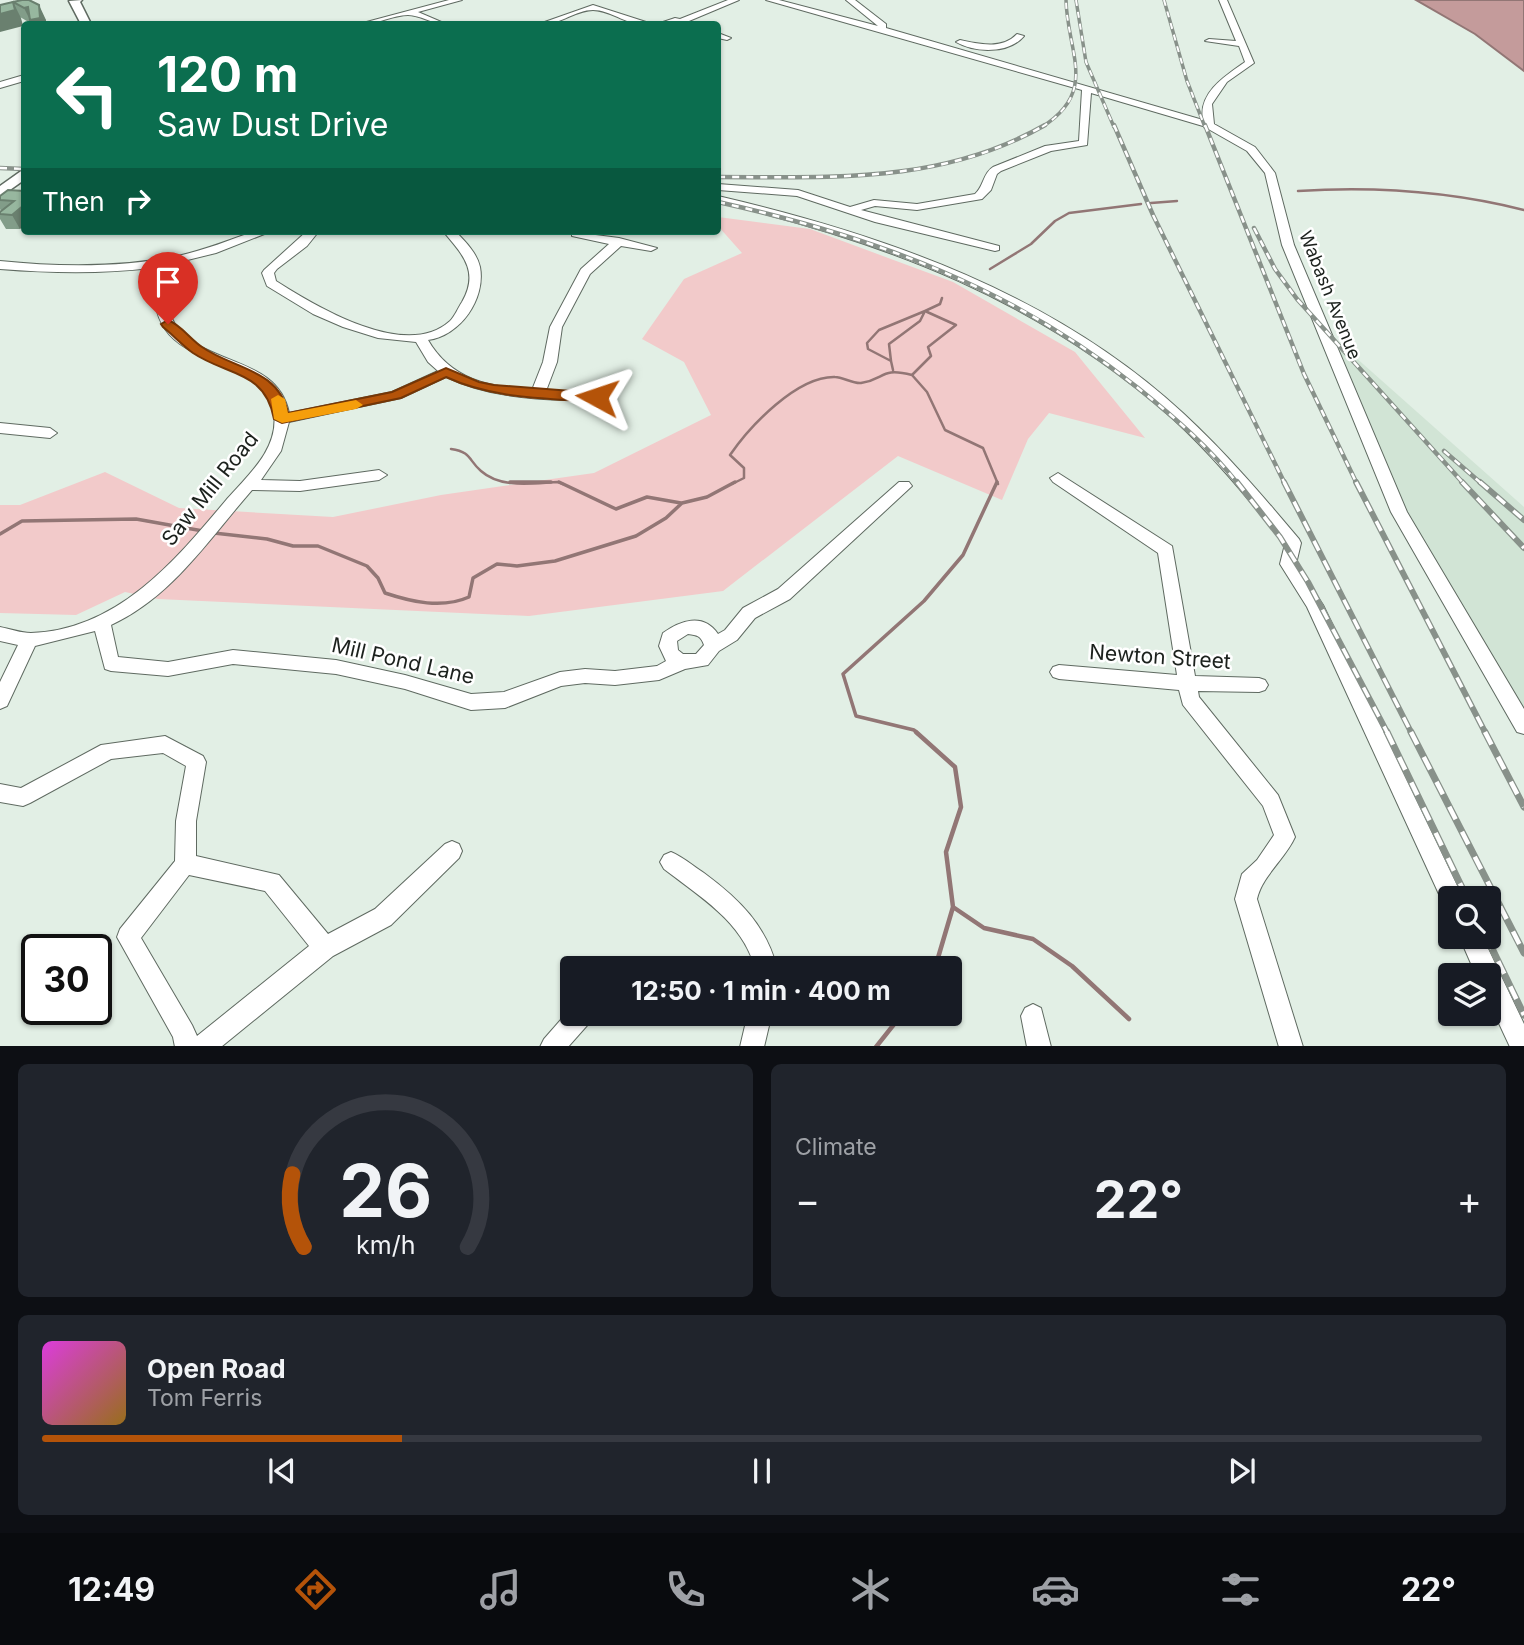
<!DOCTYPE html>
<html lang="en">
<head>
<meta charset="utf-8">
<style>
	:root { --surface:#171b24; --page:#20242c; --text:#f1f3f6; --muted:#9ea1a6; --line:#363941; --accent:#b45309 }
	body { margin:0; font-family:Inter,sans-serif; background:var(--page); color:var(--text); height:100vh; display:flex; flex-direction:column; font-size:26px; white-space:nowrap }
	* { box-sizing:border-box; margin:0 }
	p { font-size:23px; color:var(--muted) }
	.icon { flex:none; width:38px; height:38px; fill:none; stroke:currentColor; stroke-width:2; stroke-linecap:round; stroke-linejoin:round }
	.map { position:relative; height:1046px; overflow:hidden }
	.side { display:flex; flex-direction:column; gap:18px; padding:18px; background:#0d0f14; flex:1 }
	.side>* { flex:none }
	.hud { position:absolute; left:21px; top:21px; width:700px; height:214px; border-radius:7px; box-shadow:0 2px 5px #0004; background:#0b6e4f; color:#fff; overflow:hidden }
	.tools { position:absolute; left:1438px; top:886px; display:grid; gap:14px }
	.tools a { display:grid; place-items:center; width:63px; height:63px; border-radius:7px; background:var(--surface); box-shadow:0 2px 5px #0004; font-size:35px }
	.speed { position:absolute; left:21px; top:934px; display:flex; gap:14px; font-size:35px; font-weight:700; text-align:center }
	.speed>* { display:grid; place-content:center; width:91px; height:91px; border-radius:50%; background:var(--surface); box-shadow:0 2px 5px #0004; line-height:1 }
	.speed .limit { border:4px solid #111; border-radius:10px; background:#fff; color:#111 }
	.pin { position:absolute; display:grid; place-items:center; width:60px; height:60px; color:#fff; margin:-72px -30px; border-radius:50% 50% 50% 0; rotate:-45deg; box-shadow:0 0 7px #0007 }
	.pin .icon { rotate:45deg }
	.me { position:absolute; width:77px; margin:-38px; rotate:275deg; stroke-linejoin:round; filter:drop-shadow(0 0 5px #0008) }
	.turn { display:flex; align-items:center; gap:24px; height:147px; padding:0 21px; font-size:32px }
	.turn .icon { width:91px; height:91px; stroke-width:2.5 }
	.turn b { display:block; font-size:49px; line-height:60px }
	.then { display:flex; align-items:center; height:66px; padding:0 21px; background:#0003; gap:14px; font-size:26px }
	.big { font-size:52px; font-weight:700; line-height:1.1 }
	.side .widget { flex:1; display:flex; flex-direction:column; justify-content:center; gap:10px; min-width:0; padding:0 24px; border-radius:10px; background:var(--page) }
	.side .dial { align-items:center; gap:0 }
	.dial svg { height:182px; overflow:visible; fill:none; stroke:var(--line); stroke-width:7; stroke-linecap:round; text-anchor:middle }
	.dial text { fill:var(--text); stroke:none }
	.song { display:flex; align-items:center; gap:21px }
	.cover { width:84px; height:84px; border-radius:10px; background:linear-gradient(135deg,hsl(300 70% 55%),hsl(40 70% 35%)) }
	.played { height:7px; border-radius:4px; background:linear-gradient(90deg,var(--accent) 25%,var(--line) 25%) }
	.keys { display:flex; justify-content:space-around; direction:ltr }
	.heat { display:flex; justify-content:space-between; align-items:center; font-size:38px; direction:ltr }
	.side .tiles { flex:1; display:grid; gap:18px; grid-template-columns:1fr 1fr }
	.widget:last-child { grid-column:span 2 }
	.trip { position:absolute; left:560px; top:956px; width:402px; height:70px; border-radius:7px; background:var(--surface); box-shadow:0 2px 5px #0004; font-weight:700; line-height:70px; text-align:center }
	.dock { display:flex; height:112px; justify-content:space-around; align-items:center; background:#090b0e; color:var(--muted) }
	.dock .icon { width:49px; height:49px }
	.dock .selected { color:var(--accent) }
	.dock b { font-size:32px; color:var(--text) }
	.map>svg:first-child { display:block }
	.built { fill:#d1e4d5 }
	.green { fill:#f2caca }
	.water { fill:#c49b9b; stroke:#927675; stroke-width:2 }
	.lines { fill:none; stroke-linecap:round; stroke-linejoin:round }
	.stream-far2 { stroke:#927675; stroke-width:2.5 }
	.stream-far1 { stroke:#927675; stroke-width:3.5 }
	.stream { stroke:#927675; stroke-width:4.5 }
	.minor-casing { stroke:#5f6a61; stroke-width:2 }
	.major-casing { stroke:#5f6a61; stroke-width:3 }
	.minor { fill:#fff; fill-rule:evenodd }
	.major { fill:#fff; fill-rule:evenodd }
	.rail-far3-casing { stroke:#88918a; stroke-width:3.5 }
	.rail-far2-casing { stroke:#88918a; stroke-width:4.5 }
	.rail-far1-casing { stroke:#88918a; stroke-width:6 }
	.rail-casing { stroke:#88918a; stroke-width:7 }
	.rail-far3 { stroke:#fff; stroke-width:2; stroke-dasharray:6; stroke-linecap:butt }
	.rail-far2 { stroke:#fff; stroke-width:2.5; stroke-dasharray:7; stroke-linecap:butt }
	.rail-far1 { stroke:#fff; stroke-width:3.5; stroke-dasharray:11; stroke-linecap:butt }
	.rail { stroke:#fff; stroke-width:4.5; stroke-dasharray:14; stroke-linecap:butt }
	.wall { fill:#829d89 }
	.shaded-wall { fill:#6a806f }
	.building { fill:#97b79f; stroke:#6a806f; stroke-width:2 }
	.route { fill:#b45309; stroke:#753606; stroke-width:2 }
	.slow { fill:#f59e0b }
	.labels { text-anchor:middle; stroke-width:5; stroke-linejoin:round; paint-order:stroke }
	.far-street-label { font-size:18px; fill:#1c211d; stroke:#fff }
	.street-label { font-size:21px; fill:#1c211d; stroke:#fff }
</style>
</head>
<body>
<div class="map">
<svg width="1524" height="1047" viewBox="0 0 1524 1047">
	<rect width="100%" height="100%" fill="#e2efe5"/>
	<path class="built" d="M1336 340 1524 507V712L1399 500Z"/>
	<path class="green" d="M718 217 810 229 953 282 1075 352 1145 438 1049 413 1028 439 1002 500 898 456 723 591 529 616 158 599 125 592 76 615 0 613V505H20L105 472 179 508 333 517 441 495 594 473 711 415 684 362 642 339 684 279 742 253 718 226Z"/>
	<path class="water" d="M1416 0H1524V71L1475 34Z"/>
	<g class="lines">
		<path class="stream-far2" d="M1298 191C1376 186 1449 191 1524 210
			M1151 203 1177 201
			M990 269 1031 244 1055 221 1069 213 1141 204
			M891 361 889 344 920 321 924 313
			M893 370 891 361 868 349 867 343 879 330 925 311
			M912 375 927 392 945 430 983 448 998 484
			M451 449C472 452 468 460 481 471 501 489 534 483 558 482L563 484
			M732 484 744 478V468L730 455C750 426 797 376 835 377 843 377 853 384 861 383 886 379 880 367 912 375L931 356 928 347 956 325 925 311 940 304 942 298"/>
		<path class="stream-far1" d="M510 482H551
			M559 482 616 509 647 497 681 503
			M214 533 267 539 293 546H318L367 566 378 578 385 593C412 602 442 609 469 597L473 578 497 564 517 566 555 561 636 536 666 518 682 503 707 497 735 482
			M0 534 22 521 136 519 203 531
			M918 734 914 730 856 716 843 674 924 601 963 555 997 482"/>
		<path class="stream" d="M916 732 955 767 961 807 946 852 953 907 984 928 1033 939 1072 966 1129 1019
			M935 968 953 907
			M876 1047 903 1013"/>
		<g class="minor-casing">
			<path id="minor" d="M449 0H462L418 12 446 24C432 24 420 15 408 15 391 15 376 26 359 24Z
				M728 0H739L689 21 693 24H657L675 18 680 19Z
				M766 0H779L878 26 846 0H855L886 24V28L1203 120C1198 93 1225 76 1245 62L1239 46 1205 41 1209 39 1236 41 1219 0H1227L1254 63 1227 82 1212 104 1214 124 1255 147 1275 173 1294 245 1407 512 1524 709V734L1517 732 1391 512 1282 245 1265 173 1247 151 1203 126 1091 93 1087 145 1051 151 1001 171 997 174 991 190 982 199 917 210 875 206 861 210 999 246V250L995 251 875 222 797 196 718 190V184L798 190 850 207 874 200 917 204 975 194C984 186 983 173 993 167L1045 146 1079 141 1082 90Z
				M593 5 646 22 647 24C627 26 611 10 593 10 575 10 559 26 539 24Z
				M718 33 731 38 727 40 718 38Z
				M1017 34 1024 36C1009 54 975 53 956 42L960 40C979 44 1002 50 1017 34Z
				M24 75V81L0 88V82Z
				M718 196C885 235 1055 294 1184 414 1226 453 1262 495 1299 539L1301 543 1296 564 1323 605 1463 898H1451V908L1444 905 1307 607 1280 564 1285 544C1249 500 1214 456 1172 418 1039 300 888 243 718 202Z
				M255 231H272L216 253 163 266C165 286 164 311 178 328 208 366 278 357 289 413L392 392 438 371 428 362 416 342 378 338 343 327 313 314 267 286 262 273 264 270 307 231H319L307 246 277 269 274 273 276 281C317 307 406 361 450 321 455 316 458 308 462 302 480 271 462 254 443 231H455C465 241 477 253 480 267 486 299 460 336 428 340 451 380 489 387 532 390L543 362 550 327 581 269 609 244 572 236V232L619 238 657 248 651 251 621 246 590 274 562 327 557 362 546 391 597 393 604 397 602 400C591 402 580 400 569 400 526 399 485 395 446 377L401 398 289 422 281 451 261 480 300 481 379 470 387 475 379 480 300 491 252 490C209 539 172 597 111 625L118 657 168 662 233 650 336 660 405 675 471 694 504 692 560 672 585 669 615 671 657 666 666 661 659 646 663 633C680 621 703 612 718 634L725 630 743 608 778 589 899 482H909L912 486 790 599 755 618 737 640 719 651 708 665 685 669 659 680 615 685 585 683 561 686 505 708 471 710 405 689 336 674 233 664 168 676 111 671 105 669 95 631 35 646 7 706 0 709V682L18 645 0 641V627C10 629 21 633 31 633 118 630 176 560 227 499 248 475 279 449 274 413 269 363 191 368 165 329 153 311 153 289 151 268 101 274 51 273 0 269V261C59 267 119 268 178 256 205 250 230 240 255 231ZM688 634C697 635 701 636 704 645L696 654H683L678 650 677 641Z
				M0 423 50 428 57 433 50 438 0 433Z
				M1058 473 1172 546 1195 676 1259 678 1265 680 1268 685 1265 690 1259 692 1198 691 1199 697 1278 795 1295 837C1285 859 1262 876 1257 899L1303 1047H1279L1235 899 1242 874 1257 860 1274 835 1263 806 1183 705 1179 690 1059 679 1053 677 1050 672 1053 667 1059 665 1177 675 1158 553 1053 482 1050 478Z
				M165 736 203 756 206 762 196 821V856L279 875 328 934 375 909 445 844 452 841 459 844 462 851 459 858 391 925 333 956 221 1047H175L173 1037 117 937 120 929 175 861 176 821 186 766 163 753 111 759 30 803 23 806 0 802V784L21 788 101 745ZM189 875 265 891 309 946 197 1036 192 1025 141 938Z
				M671 852C683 857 693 866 704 873 739 899 766 925 777 968H755C743 922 699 896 664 869L660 862 664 855Z
				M1459 936H1482L1524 1024V1047H1510L1489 1002V975H1476Z
				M1033 1004 1041 1008 1051 1047H1027L1021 1016 1025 1008Z
				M572 1007V1013H595L591 1021 568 1047H540L544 1039Z
				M748 1013H772L764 1047H740Z"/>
		</g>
		<g class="major-casing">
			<path id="major" d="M82 0 80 2 91 24H81L69 1Z
				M24 169V180L0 197V186Z"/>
		</g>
		<use href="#minor" class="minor"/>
		<use href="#major" class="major"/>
		<g class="rail-far3-casing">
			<path id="rail-far3" d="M1076 0 1086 62 1114 127
				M1164 0 1187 81 1205 127
				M1042 127C1099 91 1067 52 1066 0"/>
		</g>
		<g class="rail-far2-casing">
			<path id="rail-far2" d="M1114 125 1153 215 1285 484
				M1205 125 1304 374 1357 484
				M0 168 24 169
				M718 177C833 177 942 184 1045 125
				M718 202C875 237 1011 287 1138 388 1174 417 1210 448 1238 484
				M1254 228 1275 269 1297 299 1464 484
				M1444 451 1482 484"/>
		</g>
		<g class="rail-far1-casing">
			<path id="rail-far1" d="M1237 482 1280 537 1308 582 1388 734
				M1284 482 1412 734
				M1356 482 1486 734
				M1462 482 1524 548
				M1480 482 1524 520"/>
		</g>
		<g class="rail-casing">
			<path id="rail" d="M1387 732 1467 898
				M1411 732 1524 953
				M1485 732 1524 807
				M1486 936 1524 1015"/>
		</g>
		<use href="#rail-far3" class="rail-far3"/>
		<use href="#rail-far2" class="rail-far2"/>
		<use href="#rail-far1" class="rail-far1"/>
		<use href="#rail" class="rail"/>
	</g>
	<path class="wall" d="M22 0 46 20V24H32L20 17 23 26 0 5Z
		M24 191 20 229H6L0 219V212L1 211 0 209V196Z"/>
	<path class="shaded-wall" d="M13 2 21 18 23 26 0 32V14Z
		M39 5 46 20V24H32L24 8Z
		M24 205V226L20 229 12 215Z"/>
	<path class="building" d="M22 0H29L39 5 40 18 30 20 28 7 24 8 13 2Z
		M13 2 15 10 0 14V5Z
		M8 190 24 191V205L12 215 0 214V212L14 201 0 200V196Z"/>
	<path class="route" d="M168 320C181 325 190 339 202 347 233 369 279 369 288 413L392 392 446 368 479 382 494 385 597 393 604 397 597 402C546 398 493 399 446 377L401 398 282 423 274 419C265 370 227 376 193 353 182 345 173 335 163 327L161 324Z"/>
	<path class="slow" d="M278 395 285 399 288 413 356 400 363 405 356 409 282 423 274 419 271 399Z"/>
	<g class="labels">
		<g class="far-street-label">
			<text transform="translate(1330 295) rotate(68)" y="6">Wabash Avenue</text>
		</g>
		<g class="street-label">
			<text transform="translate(210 489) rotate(-51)" y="7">Saw Mill Road</text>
			<text transform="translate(1160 657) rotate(4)" y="7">Newton Street</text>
			<text transform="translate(403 661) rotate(13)" y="7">Mill Pond Lane</text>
		</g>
	</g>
</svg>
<div class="tools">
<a><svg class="icon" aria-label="search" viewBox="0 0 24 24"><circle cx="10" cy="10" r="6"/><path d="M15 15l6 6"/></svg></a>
<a><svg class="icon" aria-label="layers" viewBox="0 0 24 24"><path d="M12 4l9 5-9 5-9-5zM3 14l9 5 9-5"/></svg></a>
</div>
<div class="speed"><div class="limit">30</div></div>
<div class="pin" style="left:168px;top:324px;background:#d93025"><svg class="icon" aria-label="arrive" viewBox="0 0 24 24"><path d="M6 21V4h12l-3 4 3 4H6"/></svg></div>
<svg class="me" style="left:597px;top:397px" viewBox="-20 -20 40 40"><path d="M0-17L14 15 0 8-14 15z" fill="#b45309" stroke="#fff" stroke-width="4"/></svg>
<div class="trip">12:50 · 1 min · 400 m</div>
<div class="hud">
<div class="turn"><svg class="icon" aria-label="left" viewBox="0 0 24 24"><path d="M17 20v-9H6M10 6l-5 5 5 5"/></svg><div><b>120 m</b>Saw Dust Drive</div></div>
<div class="then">Then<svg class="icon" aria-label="right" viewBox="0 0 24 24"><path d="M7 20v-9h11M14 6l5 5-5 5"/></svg></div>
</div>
</div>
<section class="side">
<div class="tiles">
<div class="widget dial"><svg viewBox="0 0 100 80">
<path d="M14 69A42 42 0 1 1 86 69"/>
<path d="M14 69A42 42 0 0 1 9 37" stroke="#b45309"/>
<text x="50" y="56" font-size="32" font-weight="700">26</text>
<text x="50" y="72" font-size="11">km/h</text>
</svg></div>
<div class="widget"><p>Climate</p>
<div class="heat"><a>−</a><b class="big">22°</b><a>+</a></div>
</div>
<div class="widget">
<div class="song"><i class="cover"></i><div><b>Open Road</b><p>Tom Ferris</p></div></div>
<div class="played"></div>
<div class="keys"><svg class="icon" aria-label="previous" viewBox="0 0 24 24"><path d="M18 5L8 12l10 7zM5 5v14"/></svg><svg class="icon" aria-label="pause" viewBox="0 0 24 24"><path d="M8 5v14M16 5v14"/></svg><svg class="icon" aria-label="next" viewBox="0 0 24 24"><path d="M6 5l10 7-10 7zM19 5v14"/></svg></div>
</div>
</div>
</section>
<nav class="dock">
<b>12:49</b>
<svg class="icon selected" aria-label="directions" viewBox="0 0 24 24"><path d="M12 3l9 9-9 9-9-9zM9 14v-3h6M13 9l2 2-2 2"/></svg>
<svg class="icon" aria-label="music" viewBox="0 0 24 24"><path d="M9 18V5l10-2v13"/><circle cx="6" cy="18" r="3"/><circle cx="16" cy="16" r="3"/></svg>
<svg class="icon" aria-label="phone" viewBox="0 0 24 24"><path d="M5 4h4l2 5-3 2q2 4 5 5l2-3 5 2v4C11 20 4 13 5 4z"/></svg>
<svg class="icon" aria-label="climate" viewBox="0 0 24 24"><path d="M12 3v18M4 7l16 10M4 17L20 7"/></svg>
<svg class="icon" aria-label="car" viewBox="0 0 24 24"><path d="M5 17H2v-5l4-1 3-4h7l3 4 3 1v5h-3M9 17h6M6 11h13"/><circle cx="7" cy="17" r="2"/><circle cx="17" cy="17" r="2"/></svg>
<svg class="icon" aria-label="filters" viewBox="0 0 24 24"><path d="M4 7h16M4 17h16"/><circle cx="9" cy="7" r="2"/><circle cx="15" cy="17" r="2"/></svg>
<b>22°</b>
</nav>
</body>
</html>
